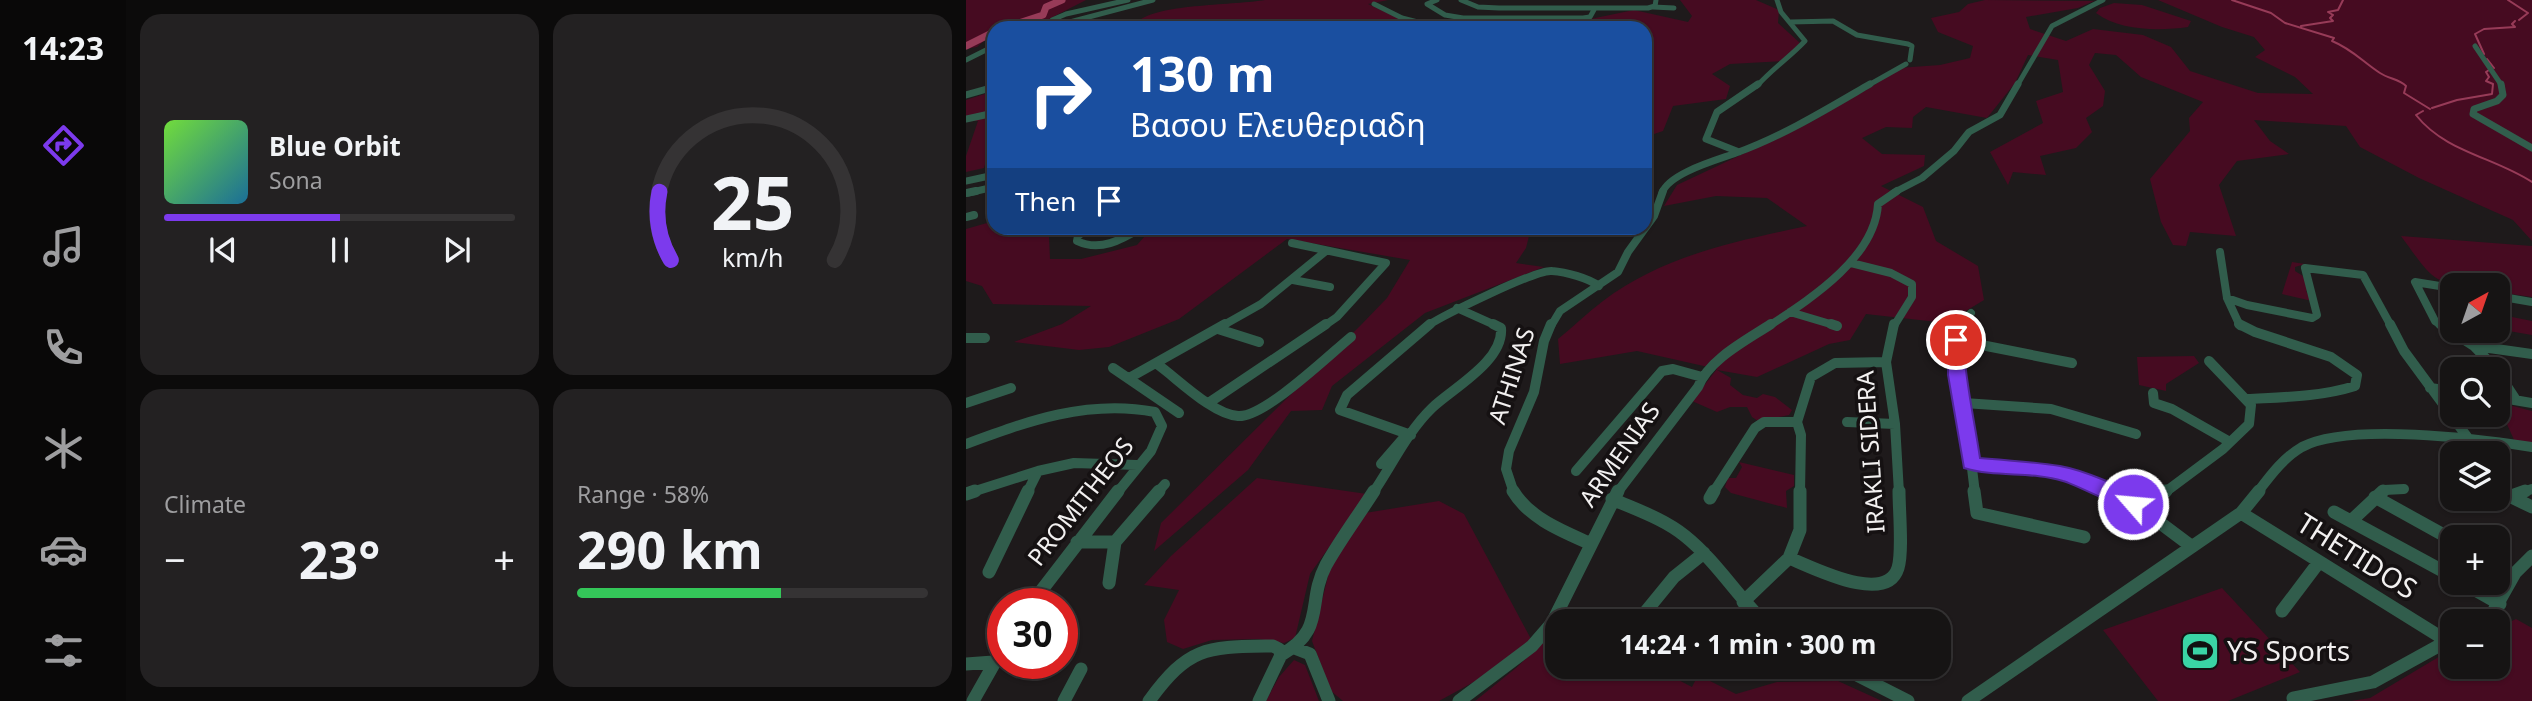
<!DOCTYPE html>
<html lang="en">
<head>
<meta charset="utf-8">
<style>
	:root { --surface:#161414; --page:#232122; --text:#f1f3f6; --muted:#9e9ea0; --line:#353334; --accent:#7c3aed }
	body { margin:0; font-family:"Noto Sans",sans-serif; background:var(--page); color:var(--text); height:100vh; display:flex; flex-direction:column; font-size:26px; white-space:nowrap }
	* { box-sizing:border-box; margin:0 }
	p { font-size:23px; color:var(--muted) }
	.icon { flex:none; width:38px; height:38px; fill:none; stroke:currentColor; stroke-width:2; stroke-linecap:round; stroke-linejoin:round }
	.map { position:relative; flex:1; overflow:hidden }
	.details { display:flex; flex-direction:column; gap:14px; padding:14px; background:#0c0b0b; width:840px }
	.details>* { flex:none }
	.hud { position:absolute; left:21px; top:21px; width:665px; height:214px; border-radius:21px; box-shadow:0 2px 5px #0004,0 0 0 2px var(--line); background:#1a4fa0; color:#fff; overflow:hidden }
	.needle { width:46px; rotate:40deg }
	.buttons { position:absolute; left:1474px; top:273px; display:grid; gap:14px }
	.buttons a { display:grid; place-items:center; width:70px; height:70px; border-radius:14px; background:var(--surface); box-shadow:0 2px 5px #0004,0 0 0 2px var(--line); font-size:35px }
	.speed { position:absolute; left:21px; top:588px; display:flex; gap:14px; font-size:35px; font-weight:700; text-align:center }
	.speed>* { display:grid; place-content:center; width:91px; height:91px; border-radius:50%; background:var(--surface); box-shadow:0 2px 5px #0004,0 0 0 2px var(--line); line-height:1 }
	.speed .limit { border:10px solid #d22; background:#fff; color:#111 }
	.pin { position:absolute; display:grid; place-items:center; width:60px; height:60px; color:#fff; margin:-30px; border:4px solid #fff; border-radius:50%; box-shadow:0 2px 7px #0007 }
	.me { position:absolute; width:77px; margin:-38px; rotate:297deg; stroke-linejoin:round; filter:drop-shadow(0 0 5px #0008) }
	.turn { display:flex; align-items:center; gap:24px; height:147px; padding:0 28px; font-size:32px }
	.turn .icon { width:91px; height:91px; stroke-width:2.5 }
	.turn b { display:block; font-size:49px; line-height:60px }
	.then { display:flex; align-items:center; height:66px; padding:0 28px; background:#0003; gap:14px; font-size:26px }
	.big { font-size:52px; font-weight:700; line-height:1.1 }
	.details .tile { flex:1; display:flex; flex-direction:column; justify-content:center; gap:10px; min-width:0; padding:0 24px; border-radius:21px; background:var(--page) }
	.details .dial { align-items:center; gap:0 }
	.dial svg { height:182px; overflow:visible; fill:none; stroke:var(--line); stroke-width:7; stroke-linecap:round; text-anchor:middle }
	.dial text { fill:var(--text); stroke:none }
	.song { display:flex; align-items:center; gap:21px }
	.cover { width:84px; height:84px; border-radius:10px; background:linear-gradient(135deg,hsl(100 70% 55%),hsl(200 70% 35%)) }
	.played { height:7px; border-radius:4px; background:linear-gradient(90deg,var(--accent) 50%,var(--line) 50%) }
	.keys { display:flex; justify-content:space-around; direction:ltr }
	.heat { display:flex; justify-content:space-between; align-items:center; font-size:38px; direction:ltr }
	.charge { height:10px; border-radius:5px; background:linear-gradient(90deg,#34c759 58%,var(--line) 0) }
	.details .tiles { flex:1; display:grid; gap:14px; grid-template-columns:repeat(2,1fr) }
	.trip { position:absolute; left:579px; top:609px; width:406px; height:70px; border-radius:21px; background:var(--surface); box-shadow:0 2px 5px #0004,0 0 0 2px var(--line); font-weight:700; line-height:70px; text-align:center }
	main { display:flex; flex:1; min-height:0 }
	.dock { display:flex; flex-direction:column; width:126px; justify-content:space-around; align-items:center; background:#090808; color:var(--muted) }
	.dock .icon { width:49px; height:49px }
	.dock .selected { color:var(--accent) }
	.dock b { font-size:32px; color:var(--text) }
	.map>svg:first-child { display:block }
	.green { fill:#460b21 }
	.lines { fill:none; stroke-linecap:round; stroke-linejoin:round }
	.stream { stroke:#973b58; stroke-width:2 }
	.river { stroke:#973b58; stroke-width:7 }
	.minor-far4 { stroke:#315d4c; stroke-width:5 }
	.minor-far3 { stroke:#315d4c; stroke-width:7 }
	.minor-far2 { stroke:#315d4c; stroke-width:8 }
	.minor-far1 { stroke:#315d4c; stroke-width:10 }
	.minor { stroke:#315d4c; stroke-width:13 }
	.route { fill:#7c3aed; stroke:#51269a; stroke-width:2 }
	.labels { text-anchor:middle; stroke-width:7; stroke-linejoin:round; paint-order:stroke }
	.street-label { font-size:24px; fill:#f2f0f0; stroke:#151112 }
	.near-street-label { font-size:28px; fill:#f2f0f0; stroke:#151112 }
	.near-poi-label { font-size:28px; fill:#f2f0f0; stroke:#151112; text-anchor:start }
</style>
</head>
<body>
<main>
<nav class="dock">
<b>14:23</b>
<svg class="icon selected" aria-label="directions" viewBox="0 0 24 24"><path d="M12 3l9 9-9 9-9-9zM9 14v-3h6M13 9l2 2-2 2"/></svg>
<svg class="icon" aria-label="music" viewBox="0 0 24 24"><path d="M9 18V5l10-2v13"/><circle cx="6" cy="18" r="3"/><circle cx="16" cy="16" r="3"/></svg>
<svg class="icon" aria-label="phone" viewBox="0 0 24 24"><path d="M5 4h4l2 5-3 2q2 4 5 5l2-3 5 2v4C11 20 4 13 5 4z"/></svg>
<svg class="icon" aria-label="climate" viewBox="0 0 24 24"><path d="M12 3v18M4 7l16 10M4 17L20 7"/></svg>
<svg class="icon" aria-label="car" viewBox="0 0 24 24"><path d="M5 17H2v-5l4-1 3-4h7l3 4 3 1v5h-3M9 17h6M6 11h13"/><circle cx="7" cy="17" r="2"/><circle cx="17" cy="17" r="2"/></svg>
<svg class="icon" aria-label="filters" viewBox="0 0 24 24"><path d="M4 7h16M4 17h16"/><circle cx="9" cy="7" r="2"/><circle cx="15" cy="17" r="2"/></svg>
</nav>
<section class="details">
<div class="tiles">
<div class="tile">
<div class="song"><i class="cover"></i><div><b>Blue Orbit</b><p>Sona</p></div></div>
<div class="played"></div>
<div class="keys"><svg class="icon" aria-label="previous" viewBox="0 0 24 24"><path d="M18 5L8 12l10 7zM5 5v14"/></svg><svg class="icon" aria-label="pause" viewBox="0 0 24 24"><path d="M8 5v14M16 5v14"/></svg><svg class="icon" aria-label="next" viewBox="0 0 24 24"><path d="M6 5l10 7-10 7zM19 5v14"/></svg></div>
</div>
<div class="tile dial"><svg viewBox="0 0 100 80">
<path d="M14 69A42 42 0 1 1 86 69"/>
<path d="M14 69A42 42 0 0 1 9 39" stroke="#7c3aed"/>
<text x="50" y="56" font-size="32" font-weight="700">25</text>
<text x="50" y="72" font-size="11">km/h</text>
</svg></div>
<div class="tile"><p>Climate</p>
<div class="heat"><a>−</a><b class="big">23°</b><a>+</a></div>
</div>
<div class="tile"><p>Range · 58%</p><b class="big">290 km</b><div class="charge"></div></div>
</div>
</section>
<div class="map">
<svg width="1566" height="701" viewBox="0 0 1566 701">
	<rect width="100%" height="100%" fill="#1e1a1b"/>
	<path class="green" d="M0 0H120L79 21 89 23 67 27 28 28V32L11 47 0 49Z
		M299 0H422L402 4 430 17 472 28H126L174 20C195 4 270 5 299 0Z
		M714 0H790L813 10 812 23 834 43 817 61 764 64 746 74 764 86 760 99 707 106 697 131 679 137V28H536L545 23H605L668 10 722 22 726 16Z
		M1019 0 1128 1 1112 8 1060 17 1064 29 1100 41 1127 29 1177 35 1205 47 1224 71 1292 93 1347 94 1329 77 1289 57 1299 50 1288 37 1256 27 1192 0H1566V241L1547 220 1453 178 1394 147 1380 126 1288 120 1304 141 1323 154 1271 161 1253 185 1270 236 1224 232 1220 246 1207 245 1195 222 1184 179 1224 131 1223 118 1237 102 1175 77 1150 55 1129 53 1123 65 1139 91 1137 106 1120 118 1126 132 1110 148 1074 156 1080 175 1047 172 1042 185 1024 152 1077 123 1070 101 1097 92 1092 60 1062 55 1049 83 1021 118 960 107 947 117 946 128 920 127 896 138 916 154 959 155 958 166 915 186 957 207 970 241 1012 266 1018 300 980 323 900 314 884 340 863 344 791 377 751 370 765 378 764 385 777 395 791 398 797 394 809 397 826 410 823 415 792 421 786 417 781 407H764L751 412 726 401 751 369 671 351 594 364 592 339C607 327 621 313 637 301 696 256 770 241 841 226L801 198 750 196 698 206 711 185 845 122 910 84 932 68 974 65 1004 58 1007 46 972 32 965 18 993 12 1002 4Z
		M1148 3 1176 5 1225 21 1222 27C1193 31 1154 31 1130 13L1134 8Z
		M28 91V134L18 168 0 172V156L12 121H0V100Z
		M28 221V228H96L83 236 84 259H115L171 245 186 228H565L560 248 550 263 578 267 459 313 366 386 356 410 325 411 282 470 188 551 195 523 394 326 421 298 444 260 321 239 213 319 143 347 113 350 48 342 96 324 125 306 27 304 16 286 0 281V229Z
		M1435 236 1566 246V297L1531 292V285C1468 285 1472 287 1435 236Z
		M1326 262 1339 264 1329 267V271L1337 276 1343 290 1340 291 1346 301 1316 294Z
		M1531 314 1566 321V335L1531 329Z
		M1228 356 1233 363 1200 384V391L1173 385 1171 357Z
		M1531 402 1566 411V444L1549 442Z
		M773 462 828 475V486L820 491 821 508 765 493 759 487 762 478H770L776 467Z
		M291 478 401 494 344 574 329 638 318 643 292 639 246 640 217 649 201 642 198 620 213 590 178 585 205 556Z
		M473 501 498 514 565 639 526 672 473 701H377L365 691 346 641 365 564 399 513Z
		M1256 588 1334 672 1262 701H1192L1137 630Z
		M1550 619 1566 628V701H1385L1404 698 1486 649V667H1531V628Z
		M585 635 591 639 592 667H687L726 687 732 675 770 694 811 682 872 681 916 701H509L550 668Z
		M328 660 339 665 353 701H300L313 677Z"/>
	<g class="lines">
		<path class="stream" d="M1266 0 1305 13 1319 23 1368 38 1366 41C1386 49 1397 62 1414 73 1423 79 1433 79 1440 86L1438 93 1464 109
			M1542 0 1562 13 1553 20
			M1335 26 1367 21 1364 18 1367 15 1362 12 1372 10 1377 0
			M1518 54 1509 34 1518 29 1549 27 1546 24 1549 21
			M1521 59 1528 68
			M1466 108 1491 100 1526 94 1527 84 1520 81 1523 77 1520 72 1523 70
			M1457 111 1450 115C1479 152 1528 157 1566 182"/>
		<path class="river" d="M38 28 77 15 80 7 96 0
			M0 46 28 32"/>
		<path class="minor-far4" d="M471 0 461 4 479 15 497 18H617L624 17 629 8
			M495 0 512 7 533 8H682L689 6 690 0
			M408 4 436 18 475 28
			M687 7 708 8
			M825 22 867 21 891 35 942 44 946 46 944 60
			M97 23 86 20 100 14 162 0
			M81 28 187 0
			M500 28H520
			M1509 46 1536 86
			M0 60 28 46
			M791 86C806 69 824 57 839 41L815 12 811 0
			M901 86 940 64
			M1051 86 1086 26 1137 0"/>
		<path class="minor-far3" d="M1535 84 1537 95 1531 101 1508 109 1507 114 1566 148
			M0 95 28 87
			M0 119 28 113
			M773 152 740 139 751 112 792 84
			M0 181 28 175
			M2 193 28 187
			M696 193C703 173 751 160 770 153 817 136 861 109 904 84
			M927 193 956 178 988 151 1003 132 1034 115 1052 84"/>
		<path class="minor-far2" d="M0 193 10 191
			M0 217 8 215
			M121 228 112 236 111 241C134 252 155 240 175 228
			M326 243 420 263 371 317 358 326
			M1254 252 1261 298 1274 326
			M885 263 925 273 946 284V297L928 326
			M327 280 364 287
			M1531 296 1566 302
			M1261 298 1281 305 1346 318 1351 315 1339 268 1397 275 1425 326
			M491 308 531 326
			M824 312 871 326
			M256 326 295 304 360 251
			M461 326C478 315 571 269 586 271 600 272 622 278 633 286
			M585 326 594 311 652 272 662 252 688 216 697 191
			M803 326C844 299 909 258 912 204L931 191
			M994 326 1005 313
			M1477 326 1469 321 1449 282 1486 288"/>
		<path class="minor-far1" d="M865 324 871 326
			M928 324 920 362 929 424 933 493
			M995 324 988 353 998 403 1009 493
			M1273 324 1289 332 1365 357 1391 375 1389 386C1354 397 1318 397 1281 399
			M1424 324 1438 351 1502 438
			M1474 324 1508 346 1530 369
			M252 329 293 342
			M0 338H19
			M990 340 1106 363
			M1509 346 1566 354
			M191 364C212 379 246 414 272 416 298 418 363 355 385 337
			M147 368 213 413
			M1531 371 1550 400
			M163 378 259 324
			M1464 388 1486 391
			M1187 393 1188 403 1206 409 1264 442
			M1531 397 1566 403
			M244 402 360 324
			M0 403 45 388
			M998 403 1085 409 1170 434
			M881 422 929 424
			M445 435 374 410 381 395 464 324
			M0 444C62 421 122 399 189 412L196 426 185 451 151 493
			M415 464 441 434
			M1005 464 1086 470 1147 493
			M610 471 696 371 707 369 736 377
			M1531 490 1537 493
			M3 493 72 471 108 463 171 465
			M61 493 72 471
			M191 493 199 484
			M407 493C426 465 442 431 466 408 487 388 538 361 535 328L527 324
			M548 493 540 469 543 451 568 392 578 341 585 324
			M651 493 732 387C743 359 781 340 805 324
			M747 493 789 428 798 422H831
			M834 493 835 435 831 422 845 377 869 363 920 362
			M1198 493 1257 449 1283 424 1285 405 1243 361
			M1291 493C1304 476 1317 458 1336 447 1383 422 1513 439 1566 447
			M1415 493 1418 490 1438 489
			M1554 493 1566 489"/>
		<path class="minor" d="M547 491C563 518 596 531 623 543
			M1008 491 1011 513 1118 537
			M1144 491 1181 513 1225 546
			M1533 491 1566 507
			M0 494 9 491
			M1545 496 1559 491
			M1409 497 1483 538
			M744 498 748 491
			M646 499C671 510 698 519 719 536 749 560 770 594 797 621
			M1176 509 1200 491
			M1368 512 1486 576
			M1275 513 1481 641
			M1386 520 1417 491
			M111 542H149
			M823 558C846 567 920 606 932 568 937 552 933 510 933 491
			M23 572 62 491
			M143 583 149 542 193 491
			M1497 583 1534 604
			M777 602 823 558 834 530V491
			M65 604 152 491
			M1316 611 1353 562
			M672 621 708 577 738 553
			M1522 621 1549 573 1566 556
			M331 649 344 654 363 701
			M315 655C361 629 340 603 360 565 374 540 392 516 408 491
			M0 664 27 662
			M875 667 942 701
			M1327 698 1407 682 1485 639
			M7 701 37 648
			M98 701 115 669
			M183 701C224 645 241 647 307 646L313 649 315 655
			M293 701 315 655
			M493 701 566 646 586 623 652 491
			M1002 701 1275 513 1293 491"/>
	</g>
	<path class="route" d="M990 335 997 340C999 379 1008 418 1014 458 1040 460 1068 462 1094 466 1112 469 1169 489 1177 504L1174 509C1162 513 1114 486 1097 481 1066 471 1030 478 998 468L982 375V340Z"/>
	<defs>
		<g id="stadium-square" transform="scale(2.0125)"><rect x="-9" y="-9" width="18" height="18" rx="4" fill="#3ad4a5" stroke="#151112"/><path d="M0-5a6.5 5 0 1 0 0 10a6.5 5 0 1 0 0-10ZM-3.5-1.8h7v3.6h-7Z" fill="#111"/></g>
	</defs>
	<g fill-rule="evenodd">
		<use href="#stadium-square" x="1234" y="651"/>
	</g>
	<g class="labels">
		<g class="street-label">
			<text transform="translate(546 376) rotate(-72)" y="8">ATHINAS</text>
			<text transform="translate(905 452) rotate(-94)" y="8">IRAKLI SIDERA</text>
			<text transform="translate(654 455) rotate(-55)" y="8">ARMENIAS</text>
			<text transform="translate(115 502) rotate(-52)" y="8">PROMITHEOS</text>
		</g>
		<g class="near-street-label">
			<text transform="translate(1391 556) rotate(32)" y="10">THETIDOS</text>
		</g>
		<g class="near-poi-label">
			<text x="1261" y="661">YS Sports</text>
		</g>
	</g>
</svg>
<div class="buttons">
<a><svg class="needle" viewBox="-14 -14 28 28"><path d="M0-13l5 13h-10z" fill="#e53935"/><path d="M0 13l5-13h-10z" fill="#9e9ea0"/></svg></a>
<a><svg class="icon" aria-label="search" viewBox="0 0 24 24"><circle cx="10" cy="10" r="6"/><path d="M15 15l6 6"/></svg></a>
<a><svg class="icon" aria-label="layers" viewBox="0 0 24 24"><path d="M12 4l9 5-9 5-9-5zM3 14l9 5 9-5"/></svg></a>
<a>+</a>
<a>−</a>
</div>
<div class="speed"><div class="limit">30</div></div>
<div class="pin" style="left:990px;top:340px;background:#d93025"><svg class="icon" aria-label="arrive" viewBox="0 0 24 24"><path d="M6 21V4h12l-3 4 3 4H6"/></svg></div>
<svg class="me" style="left:1167px;top:504px" viewBox="-20 -20 40 40"><circle r="17" fill="#7c3aed" stroke="#fff" stroke-width="3"/><path d="M0-11L8 9 0 5-8 9z" fill="#fff"/></svg>
<div class="trip">14:24 · 1 min · 300 m</div>
<div class="hud">
<div class="turn"><svg class="icon" aria-label="right" viewBox="0 0 24 24"><path d="M7 20v-9h11M14 6l5 5-5 5"/></svg><div><b>130 m</b>Βασου Ελευθεριαδη</div></div>
<div class="then">Then<svg class="icon" aria-label="arrive" viewBox="0 0 24 24"><path d="M6 21V4h12l-3 4 3 4H6"/></svg></div>
</div>
</div>
</main>
</body>
</html>
